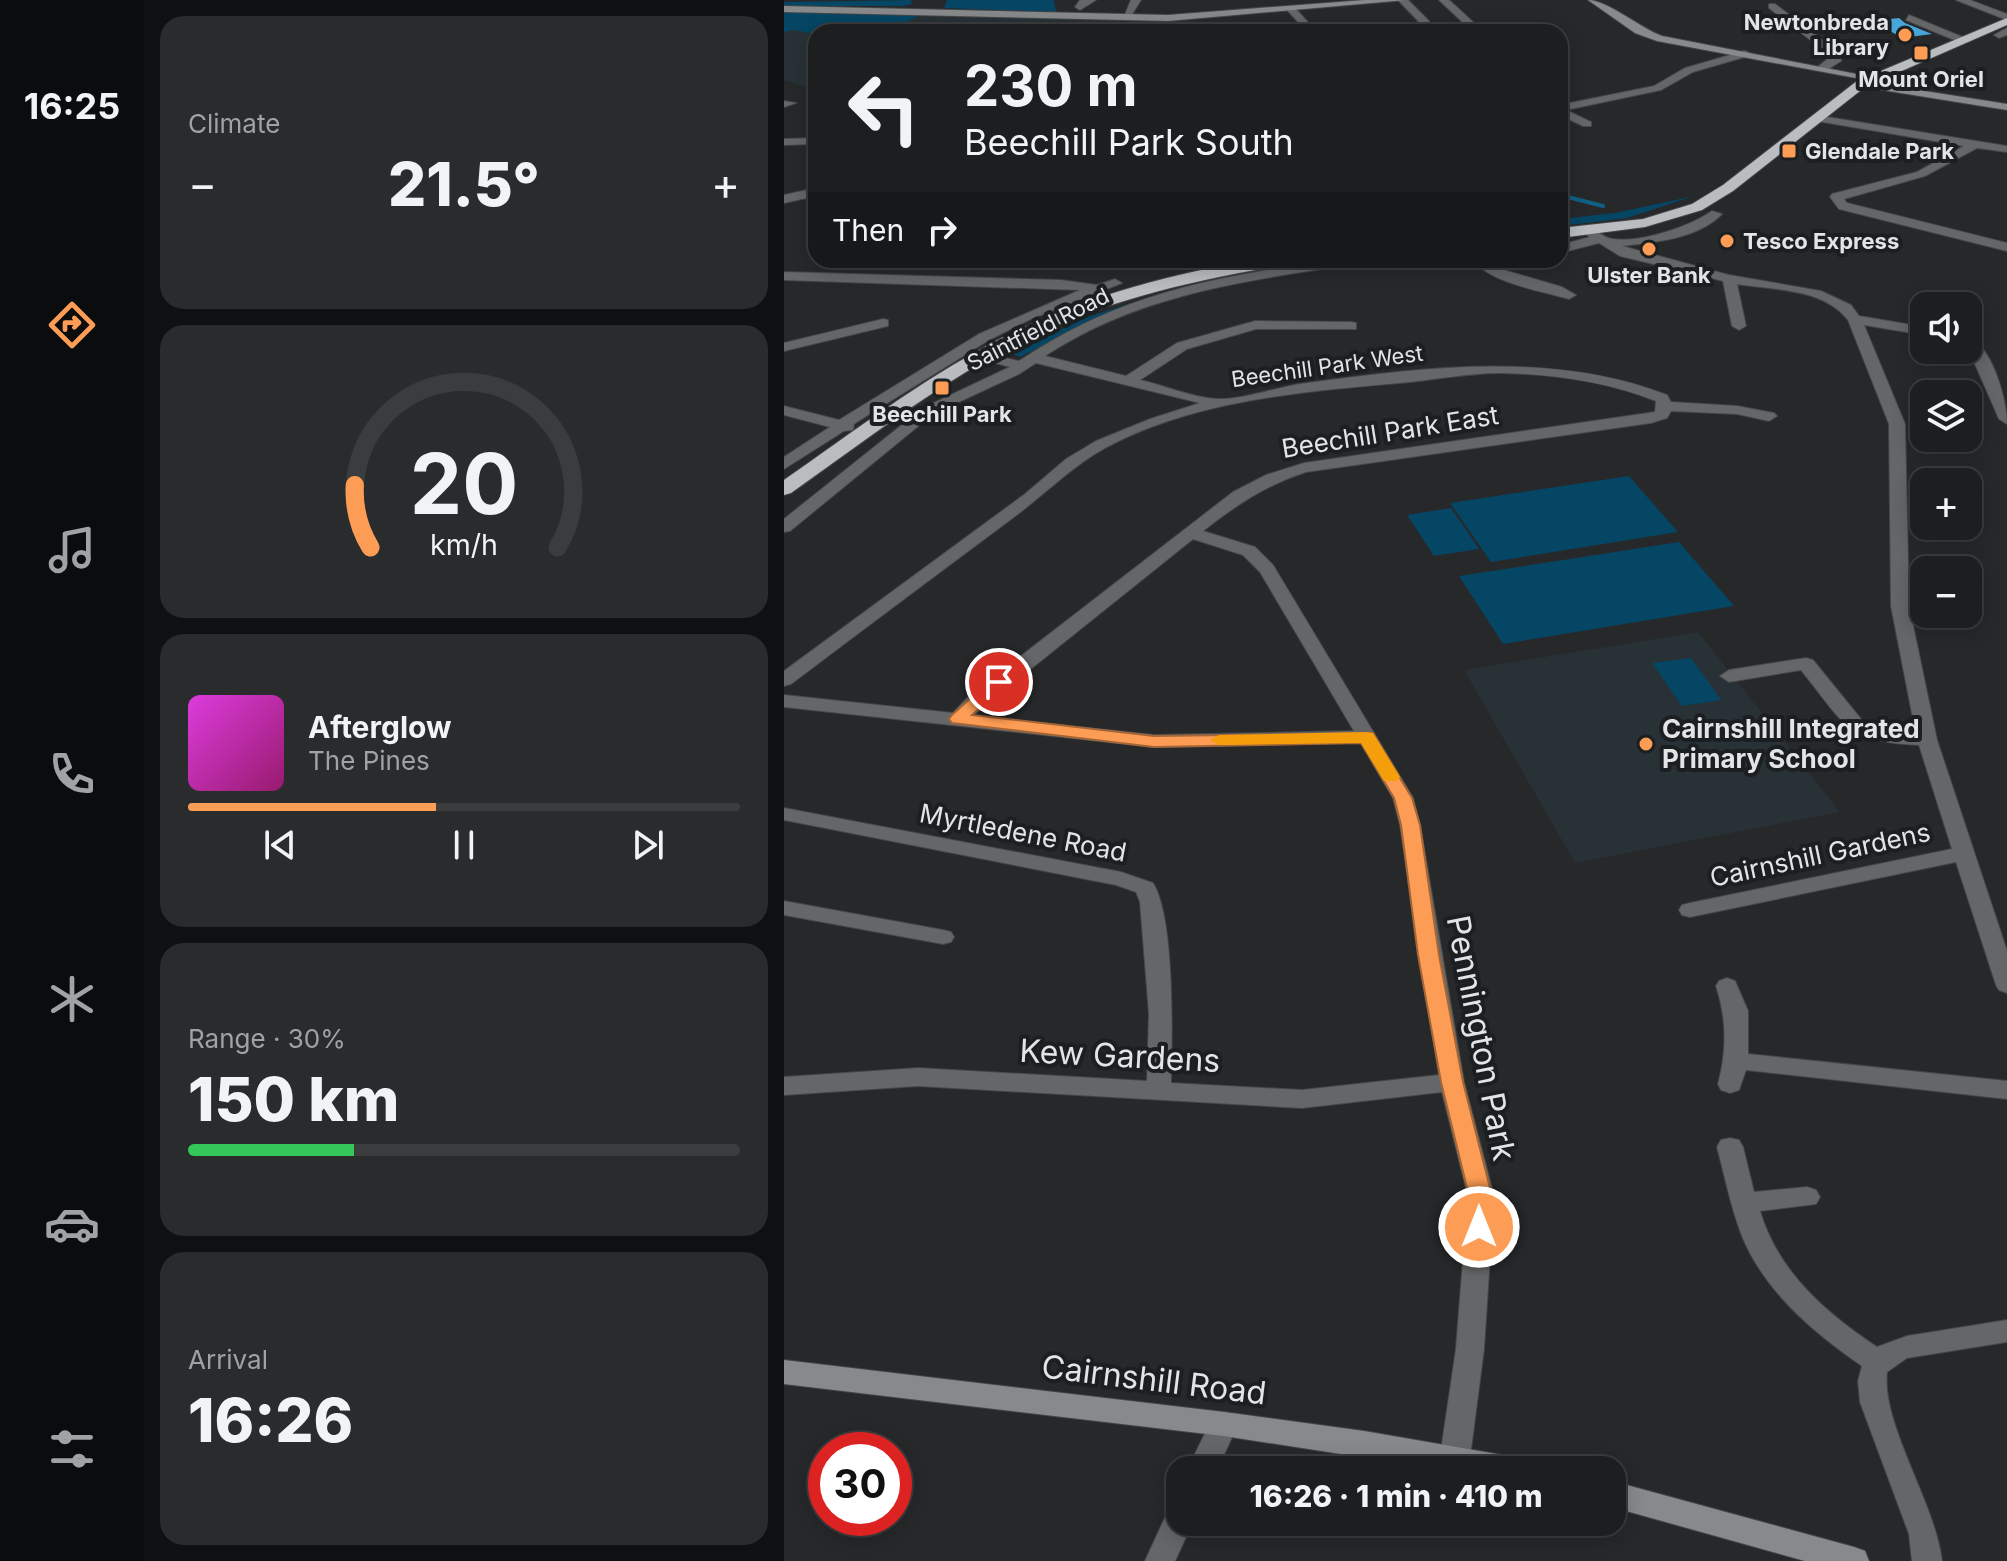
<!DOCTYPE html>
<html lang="en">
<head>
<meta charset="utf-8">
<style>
	:root { --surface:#1c1e20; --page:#292b2d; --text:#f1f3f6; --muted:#a0a2a5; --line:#3a3c3e; --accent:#fd9d55 }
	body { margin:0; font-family:Inter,sans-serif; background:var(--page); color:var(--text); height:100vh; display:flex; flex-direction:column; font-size:30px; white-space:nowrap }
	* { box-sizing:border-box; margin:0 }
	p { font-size:26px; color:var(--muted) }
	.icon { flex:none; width:44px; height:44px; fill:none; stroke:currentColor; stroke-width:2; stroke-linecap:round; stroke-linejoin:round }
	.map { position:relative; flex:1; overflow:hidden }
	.drawer { display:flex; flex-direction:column; gap:16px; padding:16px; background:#0f1012; width:640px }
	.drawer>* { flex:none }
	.banner { position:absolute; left:24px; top:24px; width:760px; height:244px; border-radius:24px; box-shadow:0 4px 20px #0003,0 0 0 2px var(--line); background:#1c1e20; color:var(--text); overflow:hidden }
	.buttons { position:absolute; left:1126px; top:292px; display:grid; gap:16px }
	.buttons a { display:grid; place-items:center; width:72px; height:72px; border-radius:16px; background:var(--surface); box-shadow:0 4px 20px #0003,0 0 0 2px var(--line); font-size:40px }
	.speed { position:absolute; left:24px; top:1432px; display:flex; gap:16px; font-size:40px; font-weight:700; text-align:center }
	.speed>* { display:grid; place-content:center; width:104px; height:104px; border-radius:50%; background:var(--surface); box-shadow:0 4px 20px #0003,0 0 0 2px var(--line); line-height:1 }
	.speed .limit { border:12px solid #d22; background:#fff; color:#111 }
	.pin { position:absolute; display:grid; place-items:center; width:68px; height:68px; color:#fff; margin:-34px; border:4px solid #fff; border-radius:50%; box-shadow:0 2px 8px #0007 }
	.me { position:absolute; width:88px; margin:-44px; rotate:0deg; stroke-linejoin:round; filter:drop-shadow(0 0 6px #0008) }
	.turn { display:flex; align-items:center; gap:28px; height:168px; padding:0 24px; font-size:36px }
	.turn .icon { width:104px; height:104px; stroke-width:2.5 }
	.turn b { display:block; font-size:56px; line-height:68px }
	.then { display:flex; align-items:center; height:76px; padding:0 24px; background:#0003; gap:16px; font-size:30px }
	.big { font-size:60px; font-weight:800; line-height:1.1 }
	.drawer .tile { flex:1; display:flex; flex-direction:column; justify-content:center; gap:12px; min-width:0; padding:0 28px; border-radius:24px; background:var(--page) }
	.drawer .dial { align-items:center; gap:0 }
	.dial svg { height:208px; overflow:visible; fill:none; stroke:var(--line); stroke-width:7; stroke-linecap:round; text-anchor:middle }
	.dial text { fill:var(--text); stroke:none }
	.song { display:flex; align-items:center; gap:24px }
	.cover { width:96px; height:96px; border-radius:12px; background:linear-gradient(135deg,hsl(300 70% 55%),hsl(320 70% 35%)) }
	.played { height:8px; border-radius:4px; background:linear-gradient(90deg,var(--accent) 45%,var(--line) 45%) }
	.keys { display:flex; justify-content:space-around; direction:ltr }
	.heat { display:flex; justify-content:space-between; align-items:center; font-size:44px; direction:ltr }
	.charge { height:12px; border-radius:6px; background:linear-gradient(90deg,#34c759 30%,var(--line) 0) }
	.trip { position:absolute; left:382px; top:1456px; width:460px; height:80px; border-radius:24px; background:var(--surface); box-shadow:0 4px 20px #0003,0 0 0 2px var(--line); font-weight:800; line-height:80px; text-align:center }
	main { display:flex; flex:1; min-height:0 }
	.menu { display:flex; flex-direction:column; width:144px; justify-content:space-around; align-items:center; background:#0b0c0d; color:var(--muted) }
	.menu .icon { width:56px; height:56px }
	.menu .active { color:var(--accent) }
	.menu b { font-size:36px; color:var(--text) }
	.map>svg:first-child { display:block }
	.built { fill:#283136 }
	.green { fill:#054664 }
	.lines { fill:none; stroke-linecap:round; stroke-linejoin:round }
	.stream { stroke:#105f84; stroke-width:4 }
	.building { fill:#47a5d8 }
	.street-casing { stroke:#444648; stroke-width:2 }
	.secondary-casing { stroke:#444648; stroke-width:2 }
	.highway-casing { stroke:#444648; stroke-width:2 }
	.street { fill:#656667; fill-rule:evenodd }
	.secondary { fill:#87898b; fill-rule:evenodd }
	.highway { fill:#b9bdbf; fill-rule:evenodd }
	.route { fill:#fd9d55; stroke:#a46637; stroke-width:2 }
	.slow { fill:#f59e0b }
	.poi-dot { fill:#fd9d55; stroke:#1c1f21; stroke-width:3 }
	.labels { text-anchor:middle; stroke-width:8; stroke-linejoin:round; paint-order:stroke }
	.far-poi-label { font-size:22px; font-weight:bold; fill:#e2e4e5; stroke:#1c1f21 }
	.far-street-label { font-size:22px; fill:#e2e4e5; stroke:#1c1f21 }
	.street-label { font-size:26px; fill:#e2e4e5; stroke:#1c1f21 }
	.poi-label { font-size:26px; font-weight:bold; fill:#e2e4e5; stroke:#1c1f21; text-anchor:start }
	.near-street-label { font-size:32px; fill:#e2e4e5; stroke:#1c1f21 }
</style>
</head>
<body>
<main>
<nav class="menu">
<b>16:25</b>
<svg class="icon active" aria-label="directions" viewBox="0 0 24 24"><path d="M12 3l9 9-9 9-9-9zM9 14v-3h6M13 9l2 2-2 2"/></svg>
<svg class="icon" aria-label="music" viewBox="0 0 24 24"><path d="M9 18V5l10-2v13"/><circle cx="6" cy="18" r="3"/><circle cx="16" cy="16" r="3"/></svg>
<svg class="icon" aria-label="phone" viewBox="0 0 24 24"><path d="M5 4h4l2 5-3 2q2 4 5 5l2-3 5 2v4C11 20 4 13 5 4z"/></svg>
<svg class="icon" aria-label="climate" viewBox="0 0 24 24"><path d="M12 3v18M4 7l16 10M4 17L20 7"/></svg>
<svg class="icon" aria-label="car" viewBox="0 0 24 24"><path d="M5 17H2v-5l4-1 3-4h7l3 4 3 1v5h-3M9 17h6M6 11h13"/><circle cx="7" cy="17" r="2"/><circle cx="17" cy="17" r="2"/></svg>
<svg class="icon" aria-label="filters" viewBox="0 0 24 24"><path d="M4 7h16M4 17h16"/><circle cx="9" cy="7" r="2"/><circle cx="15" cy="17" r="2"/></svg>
</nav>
<section class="drawer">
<div class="tile"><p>Climate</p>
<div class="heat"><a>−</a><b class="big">21.5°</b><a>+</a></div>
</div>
<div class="tile dial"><svg viewBox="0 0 100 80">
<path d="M14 69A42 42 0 1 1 86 69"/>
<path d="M14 69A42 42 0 0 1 8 45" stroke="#fd9d55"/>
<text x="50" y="56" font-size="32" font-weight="700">20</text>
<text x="50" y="72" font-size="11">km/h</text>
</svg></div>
<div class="tile">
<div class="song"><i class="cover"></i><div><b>Afterglow</b><p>The Pines</p></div></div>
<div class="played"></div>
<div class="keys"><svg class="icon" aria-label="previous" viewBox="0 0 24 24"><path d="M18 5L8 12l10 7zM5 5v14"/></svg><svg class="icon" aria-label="pause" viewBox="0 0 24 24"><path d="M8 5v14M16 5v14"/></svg><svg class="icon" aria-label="next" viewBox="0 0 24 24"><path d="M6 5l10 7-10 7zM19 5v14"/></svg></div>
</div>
<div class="tile"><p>Range · 30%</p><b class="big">150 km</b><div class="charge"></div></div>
<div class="tile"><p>Arrival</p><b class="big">16:26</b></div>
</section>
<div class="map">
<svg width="1223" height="1561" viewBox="0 0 1223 1561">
	<rect width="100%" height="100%" fill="#26282a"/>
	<path class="built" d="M0 11 413 21 416 32H32V90L0 80Z
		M914 632 1056 812 791 863 680 670Z"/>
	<path class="green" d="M127 0 128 4 119 6H0V2Z
		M163 0H270L272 12 160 8Z
		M0 11 139 14 102 32 32 34 9 30 0 32Z
		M910 196 843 218 776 226V219L831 213Z
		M368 296 334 308 236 357 231 355 230 351 304 317Z
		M845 476 894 532 707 562 666 503Z
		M667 508 695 549 650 556 623 515Z
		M895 542 950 606 719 644 675 576Z
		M907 658 937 700 898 706 868 663Z"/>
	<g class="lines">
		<path class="stream" d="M776 195 819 206"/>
	</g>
	<path class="building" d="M1115 18 1121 23 1148 34 1118 38 1089 21Z"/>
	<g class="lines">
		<g class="street-casing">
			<path id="street" d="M296 0H312L296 10 291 7Z
				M347 0H357L345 19H339Z
				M614 0H624L645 21V25L616 32H598L635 22Z
				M655 0H665L700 32H689Z
				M1172 0H1186L1223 14V20Z
				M985 4H991L1056 53 1057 61 1043 70H1035V66L1047 56 985 8Z
				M504 7H510L533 32H523L504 11Z
				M1125 15 1181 38 1183 40 1175 42 1122 20Z
				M1223 28V35L1215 38 1210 35Z
				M960 51 964 52V56L909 72 877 90 782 110 807 122V126H799L776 115V105L870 86 901 68Z
				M0 101 12 103 0 107Z
				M1031 115 1223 146V152L1193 148 1141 176 1060 199 1063 203 1223 243V251L1055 209 1046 197 1048 194 1133 172 1180 146 1027 120 1026 118Z
				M32 138V144L0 145V139Z
				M32 188V196L0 203V195Z
				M928 211 938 214C913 239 872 242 838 246L945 275 1037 291 1067 305 1075 316 1140 327V335L1080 325 1121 424 1125 606 1153 740 1223 951V993L1215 990 1212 985 1172 862 906 917 898 915 895 910 898 905 906 903 1168 849 1135 745C1061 742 1061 724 1017 670L945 682 936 676 945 670 1022 658 1029 660 1081 724 1102 732 1132 734 1107 606 1105 424 1064 320C1039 288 990 290 953 284L962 326 955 330 948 326 939 281 836 256 815 243 776 253V245L806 237 798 231 800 228C812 227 818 238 829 239 857 243 905 227 928 211Z
				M545 260H575L569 264C462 281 354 294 261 356L342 376 393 343 471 321 567 322 572 323V329H472L403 349 356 380C380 385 408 398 433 399 460 400 495 386 523 383 640 367 770 351 883 395L887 402 953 406 990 413 993 416 985 421 953 414 887 411 883 418 867 423 522 472C482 485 452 505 419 531L471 547 489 565 629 798 636 825 680 1082 710 1196 700 1349 686 1457 681 1466 671 1470 661 1466 656 1457 672 1349 684 1196 658 1092 518 1108 134 1086 0 1095V1077L134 1068 363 1081 365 1014 356 902 352 892 332 885 0 820V808L337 872 369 883C391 918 388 1039 387 1083L518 1090 655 1075 616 825 609 798 577 743 370 747 0 707V695L169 713 185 696 449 492 482 475 520 463 871 412 872 401C825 382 768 374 717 373 684 373 649 380 615 383 517 392 410 400 321 448 288 466 260 495 230 517 155 573 81 628 7 684L0 686V671L241 494 282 459 312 441 366 419 416 403 252 363 235 374 149 414 6 531 0 532V519L139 408 226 367 194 358V352L235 361C339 292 426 279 545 260ZM409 539 459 555 476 572 570 731 370 735 188 716Z
				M688 260H702L720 270 778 287 792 295 785 299C754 290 710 284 688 260Z
				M0 272 277 280 313 285 331 279 338 283 247 319 205 340 84 415 70 424 69 430 60 431 0 469V457L46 427 0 415V406L55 420 195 334 296 290 0 280Z
				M99 319 104 320V326L0 351V343Z
				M1184 338C1208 345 1223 400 1223 424L1215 419 1184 348Z
				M0 901 159 930 167 932 170 937 167 942 159 944 0 915Z
				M943 978 951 981 964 1011V1054L1223 1081V1099L962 1070 955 1090 946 1093 937 1090 934 1084C943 1051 943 1019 932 986L935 981Z
				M946 1138 955 1140 959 1147 970 1192 1023 1187 1032 1190 1036 1197 1032 1204 976 1211C994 1272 1042 1313 1093 1347L1123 1336 1223 1320V1342L1123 1358 1103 1372C1097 1424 1151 1502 1158 1561H1128L1125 1534 1076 1402 1074 1381 1078 1366C1029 1332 981 1292 958 1236 947 1208 941 1177 933 1147L937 1140Z
				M440 1412 450 1415 454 1424 433 1470H403L430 1415Z
				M396 1505V1522H409L391 1561H361L385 1509Z"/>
		</g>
		<g class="secondary-casing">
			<path id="secondary" d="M581 0H622L384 21 0 12V6L384 15Z
				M804 0C823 0 856 28 878 36L1093 78 1088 81 873 41 851 33Z
				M1077 81 1223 104V110L1073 86 1072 84Z
				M0 1360 440 1412 580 1431 730 1457 740 1461 745 1470H660L440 1436 0 1384Z
				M828 1481 1070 1547 1081 1551 1085 1561H1021L828 1507Z"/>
		</g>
		<g class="highway-casing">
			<path id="highway" d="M1223 18V25L1081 87 949 191 918 210 861 227 776 238V228L859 219 908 204 939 185 1073 81Z
				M472 260H510L502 265C406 280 311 303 224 348 147 389 78 443 7 493L0 495V480C69 432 136 381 210 342 291 300 382 274 472 260Z"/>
		</g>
		<use href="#street" class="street"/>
		<use href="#secondary" class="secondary"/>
		<use href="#highway" class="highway"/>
	</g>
	<path class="route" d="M215 677 224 682 221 685 188 715 370 736 589 733 628 798 636 825 655 955 679 1082 708 1196 706 1227 703 1233 695 1236 686 1233 683 1227 685 1196 657 1082 634 955 617 825 610 798 577 743 370 747 168 723 165 719 168 715 209 678Z"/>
	<path class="slow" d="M582 732 589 733 616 777 613 781H600L577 743 435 745 426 740 435 735Z"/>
	<g class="poi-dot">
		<circle cx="1121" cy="35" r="8"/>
		<rect x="1129" y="45" width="16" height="16" rx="4"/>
		<rect x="997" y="143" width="16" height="16" rx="4"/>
		<circle cx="943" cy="241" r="8"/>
		<circle cx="865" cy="249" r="8"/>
		<rect x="150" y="380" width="16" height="16" rx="4"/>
		<circle cx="862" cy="744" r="8"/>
	</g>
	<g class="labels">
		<g class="far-poi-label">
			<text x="1105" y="30" text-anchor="end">Newtonbreda<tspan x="1105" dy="25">Library</tspan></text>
			<text x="1137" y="87">Mount Oriel</text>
			<text x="1021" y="159" text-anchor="start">Glendale Park</text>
			<text x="959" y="249" text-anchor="start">Tesco Express</text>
			<text x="865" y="283">Ulster Bank</text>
			<text x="158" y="422">Beechill Park</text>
		</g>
		<g class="far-street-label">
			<text transform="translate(254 329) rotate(-27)" y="8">Saintfield Road</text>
			<text transform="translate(543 366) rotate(-8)" y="8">Beechill Park West</text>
		</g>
		<g class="street-label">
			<text transform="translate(606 432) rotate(-9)" y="9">Beechill Park East</text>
			<text transform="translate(239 833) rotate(11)" y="9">Myrtledene Road</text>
			<text transform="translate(1036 855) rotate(-12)" y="9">Cairnshill Gardens</text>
		</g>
		<g class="poi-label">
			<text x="878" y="738">Cairnshill Integrated<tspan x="878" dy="30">Primary School</tspan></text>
		</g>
		<g class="near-street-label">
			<text transform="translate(697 1038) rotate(79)" y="11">Pennington Park</text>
			<text transform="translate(336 1056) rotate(3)" y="11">Kew Gardens</text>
			<text transform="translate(370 1380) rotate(7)" y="11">Cairnshill Road</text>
		</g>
	</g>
</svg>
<div class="buttons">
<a><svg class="icon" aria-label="sound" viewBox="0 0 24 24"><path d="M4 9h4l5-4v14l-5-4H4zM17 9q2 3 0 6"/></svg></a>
<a><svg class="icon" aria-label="layers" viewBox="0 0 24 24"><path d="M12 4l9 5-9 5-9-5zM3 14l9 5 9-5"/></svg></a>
<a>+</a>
<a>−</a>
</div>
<div class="speed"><div class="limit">30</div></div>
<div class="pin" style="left:215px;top:682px;background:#d93025"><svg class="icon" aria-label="arrive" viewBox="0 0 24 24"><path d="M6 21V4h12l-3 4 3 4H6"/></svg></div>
<svg class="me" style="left:695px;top:1227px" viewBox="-20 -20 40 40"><circle r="17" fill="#fd9d55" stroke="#fff" stroke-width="3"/><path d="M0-11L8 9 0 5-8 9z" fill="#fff"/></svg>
<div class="trip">16:26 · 1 min · 410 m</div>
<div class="banner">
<div class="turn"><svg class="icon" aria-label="left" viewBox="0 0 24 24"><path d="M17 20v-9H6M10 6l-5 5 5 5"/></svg><div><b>230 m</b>Beechill Park South</div></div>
<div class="then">Then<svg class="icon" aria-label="right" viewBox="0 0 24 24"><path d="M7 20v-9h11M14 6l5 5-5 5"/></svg></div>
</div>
</div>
</main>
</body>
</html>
